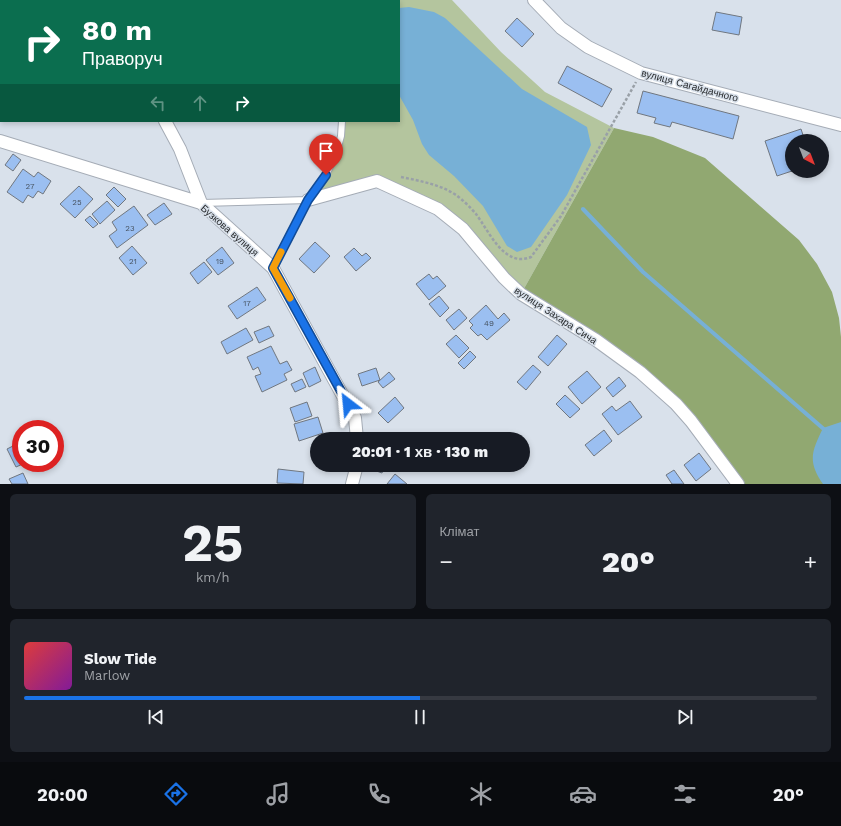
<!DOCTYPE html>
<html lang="uk">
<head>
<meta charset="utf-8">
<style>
	:root { --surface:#171b24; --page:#20242c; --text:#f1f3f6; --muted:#9ea1a6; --line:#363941; --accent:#1a73e8 }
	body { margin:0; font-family:"Work Sans",sans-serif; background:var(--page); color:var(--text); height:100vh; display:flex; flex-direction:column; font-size:15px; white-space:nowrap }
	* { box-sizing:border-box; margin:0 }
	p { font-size:13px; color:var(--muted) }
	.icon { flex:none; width:22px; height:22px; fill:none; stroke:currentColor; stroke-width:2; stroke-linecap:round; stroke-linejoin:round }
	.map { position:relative; height:484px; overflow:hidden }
	.panel { display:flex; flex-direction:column; gap:10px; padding:10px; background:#0d0f14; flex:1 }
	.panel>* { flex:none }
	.top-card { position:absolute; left:0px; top:0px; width:400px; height:122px; box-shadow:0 2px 6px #0003; background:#0b6e4f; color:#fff; overflow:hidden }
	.needle { width:26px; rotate:138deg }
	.buttons { position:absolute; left:785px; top:134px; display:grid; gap:8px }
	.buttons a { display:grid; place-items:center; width:44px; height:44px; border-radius:50%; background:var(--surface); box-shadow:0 2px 6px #0003; font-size:20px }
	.speed { position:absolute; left:12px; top:420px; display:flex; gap:8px; font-size:20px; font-weight:700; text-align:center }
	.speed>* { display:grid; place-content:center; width:52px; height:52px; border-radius:50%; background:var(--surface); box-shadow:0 2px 6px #0003; line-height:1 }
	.speed .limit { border:6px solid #d22; background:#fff; color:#111 }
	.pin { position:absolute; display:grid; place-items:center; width:34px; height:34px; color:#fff; margin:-41px -17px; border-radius:50% 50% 50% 0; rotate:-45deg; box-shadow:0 0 4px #0007 }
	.pin .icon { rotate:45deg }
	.me { position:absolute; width:44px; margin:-22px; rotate:331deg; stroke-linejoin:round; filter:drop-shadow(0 0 3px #0008) }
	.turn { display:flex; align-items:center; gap:14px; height:84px; padding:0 16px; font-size:18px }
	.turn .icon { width:52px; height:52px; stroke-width:2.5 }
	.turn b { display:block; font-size:28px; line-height:34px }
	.lanes { display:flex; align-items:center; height:38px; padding:0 16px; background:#0003; justify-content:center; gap:20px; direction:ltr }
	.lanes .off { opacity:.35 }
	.big { font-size:30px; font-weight:800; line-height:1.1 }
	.panel .card { flex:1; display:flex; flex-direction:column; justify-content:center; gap:6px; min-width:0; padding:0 14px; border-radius:6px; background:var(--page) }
	.panel .dial { align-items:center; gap:0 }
	.dial b { font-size:52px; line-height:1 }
	.song { display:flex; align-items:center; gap:12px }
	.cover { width:48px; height:48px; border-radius:6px; background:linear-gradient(135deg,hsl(0 70% 55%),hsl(290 70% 35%)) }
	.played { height:4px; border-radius:2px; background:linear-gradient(90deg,var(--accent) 50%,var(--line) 50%) }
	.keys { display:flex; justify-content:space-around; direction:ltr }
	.heat { display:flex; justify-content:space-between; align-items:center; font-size:22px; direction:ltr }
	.panel .tiles { flex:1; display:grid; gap:10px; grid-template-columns:1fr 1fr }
	.card:last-child { grid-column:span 2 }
	.trip { position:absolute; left:310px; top:432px; width:220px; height:40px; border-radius:20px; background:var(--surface); box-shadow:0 2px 6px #0003; font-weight:800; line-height:40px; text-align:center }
	.tabs { display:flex; height:64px; justify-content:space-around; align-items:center; background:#090b0e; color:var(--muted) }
	.tabs .icon { width:28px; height:28px }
	.tabs .active { color:var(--accent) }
	.tabs b { font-size:18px; color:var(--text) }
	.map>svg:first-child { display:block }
	.green { fill:#b4c59e }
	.forest { fill:#91a871 }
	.water { fill:#77b0d6 }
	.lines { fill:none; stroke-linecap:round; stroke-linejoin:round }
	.stream { stroke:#77b0d6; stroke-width:4 }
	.building { fill:#9bbff1; stroke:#707780 }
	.lane-casing { stroke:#a5acb6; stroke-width:8 }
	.street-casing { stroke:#a5acb6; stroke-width:14 }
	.path { stroke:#99a0a7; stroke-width:2.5; stroke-dasharray:3 2; stroke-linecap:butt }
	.lane { stroke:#fff; stroke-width:6 }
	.street { stroke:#fff; stroke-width:12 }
	.route-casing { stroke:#114b97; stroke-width:10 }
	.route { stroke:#1a73e8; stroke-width:7 }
	.slow { stroke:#f59e0b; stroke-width:7 }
	.labels { text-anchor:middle; stroke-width:3; stroke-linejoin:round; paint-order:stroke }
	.number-label { font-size:8px; fill:#465260 }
	.street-label { font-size:10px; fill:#2a2d30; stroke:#d9e1eb }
</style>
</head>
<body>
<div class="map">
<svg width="841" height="484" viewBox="0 0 841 484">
	<rect width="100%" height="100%" fill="#d9e1eb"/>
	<path class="green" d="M293 0H452L501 52 545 92 614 128 521 294 463 229 377 181 308 200 336 154 342 121H399V1H292Z"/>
	<path class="forest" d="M614 128 653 137 705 158 799 240 817 264 832 292 839 318 841 337V484H738L676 404 521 294Z"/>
	<path class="water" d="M409 7 434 12 445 18 522 89 587 127 591 145 567 195 531 247 517 252 507 246 483 206 454 176 429 155 422 144 413 120 399 95V8Z
		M841 422V484H823C807 461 812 451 823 428Z"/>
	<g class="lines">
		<path class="stream" d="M359 0 360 1
			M583 209 643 272 826 431"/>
	</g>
	<path class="building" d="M716 12 742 17 739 35 712 30Z
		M517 18 534 34 522 47 505 31Z
		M567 66 612 89 602 107 558 83Z
		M643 91 739 116 733 139 672 122 670 127 654 123 656 118 637 113Z
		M801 129 805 141H792V171L777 176 765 141Z
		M13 154 21 160 13 171 5 165Z
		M23 169 34 177 38 172 51 181 43 194 38 191 33 198 28 195 23 203 7 192Z
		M79 186 93 199 75 218 60 204Z
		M114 187 126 199 118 207 106 195Z
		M107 201 115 210 100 224 92 214Z
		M164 203 172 214 155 225 147 215Z
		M134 206 148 225 117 248 109 236 117 230 112 222Z
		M90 216 98 224 93 228 85 220Z
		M315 242 330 256 314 273 299 259Z
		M132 246 147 263 133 275 119 258Z
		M222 247 234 263 218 275 206 260Z
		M354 248 362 256 366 253 371 258 356 271 344 257Z
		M204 262 212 272 198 284 190 273Z
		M429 274 433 279 437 276 446 286 429 300 416 284Z
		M257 287 266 300 237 319 228 306Z
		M439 296 449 308 440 317 429 304Z
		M486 305 498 319 504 313 510 320 487 340 481 334 478 336 470 328 473 325 469 321Z
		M459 309 467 318 454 330 446 320Z
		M269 326 274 336 259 343 254 332Z
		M246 328 253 340 227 354 221 342Z
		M456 335 469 348 459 358 446 344Z
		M557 335 567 344 548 366 538 357Z
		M271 346 280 364 287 361 292 370 284 374 287 380 262 392 255 376 261 374 258 367 253 370 247 357Z
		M470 351 476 357 464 369 458 363Z
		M533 365 541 372 526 390 517 382Z
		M315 367 321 381 309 387 303 373Z
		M376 368 380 380 362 386 358 374Z
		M587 371 601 387 582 404 568 387Z
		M389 372 395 379 383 388 378 382Z
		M619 377 626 386 613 397 606 388Z
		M302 379 306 387 295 392 291 384Z
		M565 395 580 409 570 418 556 404Z
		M395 397 404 408 388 423 378 413Z
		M630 401 642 417 618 435 602 414 612 406 616 411Z
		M307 402 312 416 295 422 290 408Z
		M318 417 323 433 299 441 294 424Z
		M39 422 43 429H30L29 427Z
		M604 430 612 441 594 456 585 445Z
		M21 442V463H25L16 467 7 449Z
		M699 453 711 469 696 481 684 465Z
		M372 465H385L382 473 371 469Z
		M278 469 304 472 303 484 277 483Z
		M674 470 684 484H672L666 475Z
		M23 473 28 484H12L9 479Z
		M395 474 407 484H387Z"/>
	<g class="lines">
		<g class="lane-casing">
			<path id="lane" d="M289 0 290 1
				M202 203 308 200
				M273 268 308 200 326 175 336 154 341 136 342 121"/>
		</g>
		<g class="street-casing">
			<path id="street" d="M102 0V1
				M534 0 561 28 588 47 641 73 841 125
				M165 121 180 149 201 203
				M0 141 201 203 273 268 355 418 357 439
				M308 200 377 181 438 209 463 229 504 278 521 294 596 340 640 372 676 404 691 421 738 484
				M352 484 357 465"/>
		</g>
		<path class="path" d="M401 177C420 181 439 184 456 195 463 200 471 208 476 214 489 231 504 268 531 257L561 216 636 82"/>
		<use href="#lane" class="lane"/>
		<use href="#street" class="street"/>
	</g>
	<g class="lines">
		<g class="route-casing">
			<path id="route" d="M326 175 308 200 273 268 348 404"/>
		</g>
		<use href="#route" class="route"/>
		<path class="slow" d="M281 252 273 268 290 298"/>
	</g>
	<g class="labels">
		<g class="number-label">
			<text x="30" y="189">27</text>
			<text x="77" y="205">25</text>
			<text x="130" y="231">23</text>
			<text x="133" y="264">21</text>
			<text x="220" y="264">19</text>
			<text x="247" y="306">17</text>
			<text x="489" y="326">49</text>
		</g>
		<g class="street-label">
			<text transform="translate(690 85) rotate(15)" y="4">вулиця Сагайдачного</text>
			<text transform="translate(230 230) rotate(41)" y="4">Бузкова вулиця</text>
			<text transform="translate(556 315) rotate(33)" y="4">вулиця Захара Сича</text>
		</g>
	</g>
</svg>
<div class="buttons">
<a><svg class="needle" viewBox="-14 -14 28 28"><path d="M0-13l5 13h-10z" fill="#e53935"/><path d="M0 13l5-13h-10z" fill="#9ea1a6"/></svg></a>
</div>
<div class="speed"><div class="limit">30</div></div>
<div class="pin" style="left:326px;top:175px;background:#d93025"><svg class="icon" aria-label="arrive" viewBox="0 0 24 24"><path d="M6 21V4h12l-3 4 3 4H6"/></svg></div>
<svg class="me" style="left:348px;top:404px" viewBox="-20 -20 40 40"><path d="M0-17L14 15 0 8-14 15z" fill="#1a73e8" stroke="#fff" stroke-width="4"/></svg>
<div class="trip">20:01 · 1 хв · 130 m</div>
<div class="top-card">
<div class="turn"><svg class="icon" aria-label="right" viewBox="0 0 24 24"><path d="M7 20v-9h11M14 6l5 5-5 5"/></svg><div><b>80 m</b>Праворуч</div></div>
<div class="lanes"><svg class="icon off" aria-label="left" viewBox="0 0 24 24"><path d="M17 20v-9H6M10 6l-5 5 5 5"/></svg><svg class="icon off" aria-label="ahead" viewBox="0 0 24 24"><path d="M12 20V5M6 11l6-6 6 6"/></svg><svg class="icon" aria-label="right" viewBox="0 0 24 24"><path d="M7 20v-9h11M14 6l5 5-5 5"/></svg></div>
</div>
</div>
<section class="panel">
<div class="tiles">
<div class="card dial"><b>25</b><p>km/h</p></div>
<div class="card"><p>Клімат</p>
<div class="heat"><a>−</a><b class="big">20°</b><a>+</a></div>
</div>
<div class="card">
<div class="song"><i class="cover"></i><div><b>Slow Tide</b><p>Marlow</p></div></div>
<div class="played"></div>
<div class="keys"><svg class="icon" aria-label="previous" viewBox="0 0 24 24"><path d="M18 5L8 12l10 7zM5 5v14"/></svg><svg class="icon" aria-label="pause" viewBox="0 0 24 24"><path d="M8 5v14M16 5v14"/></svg><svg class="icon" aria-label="next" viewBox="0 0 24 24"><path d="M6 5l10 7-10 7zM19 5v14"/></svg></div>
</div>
</div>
</section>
<nav class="tabs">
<b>20:00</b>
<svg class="icon active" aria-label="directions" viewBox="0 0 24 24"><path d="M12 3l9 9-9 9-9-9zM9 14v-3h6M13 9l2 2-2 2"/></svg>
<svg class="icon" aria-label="music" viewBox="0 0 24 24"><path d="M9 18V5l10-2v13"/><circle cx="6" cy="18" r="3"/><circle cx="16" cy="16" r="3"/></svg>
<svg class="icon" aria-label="phone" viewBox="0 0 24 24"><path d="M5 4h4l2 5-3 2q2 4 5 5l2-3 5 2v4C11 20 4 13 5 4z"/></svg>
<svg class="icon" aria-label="climate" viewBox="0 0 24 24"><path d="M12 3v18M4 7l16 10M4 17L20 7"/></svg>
<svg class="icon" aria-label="car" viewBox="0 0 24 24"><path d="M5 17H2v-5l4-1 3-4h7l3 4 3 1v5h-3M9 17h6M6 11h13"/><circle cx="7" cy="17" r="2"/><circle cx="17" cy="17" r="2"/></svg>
<svg class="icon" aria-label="filters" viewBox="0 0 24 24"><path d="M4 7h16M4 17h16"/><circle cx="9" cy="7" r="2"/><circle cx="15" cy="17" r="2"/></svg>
<b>20°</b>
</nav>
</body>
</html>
